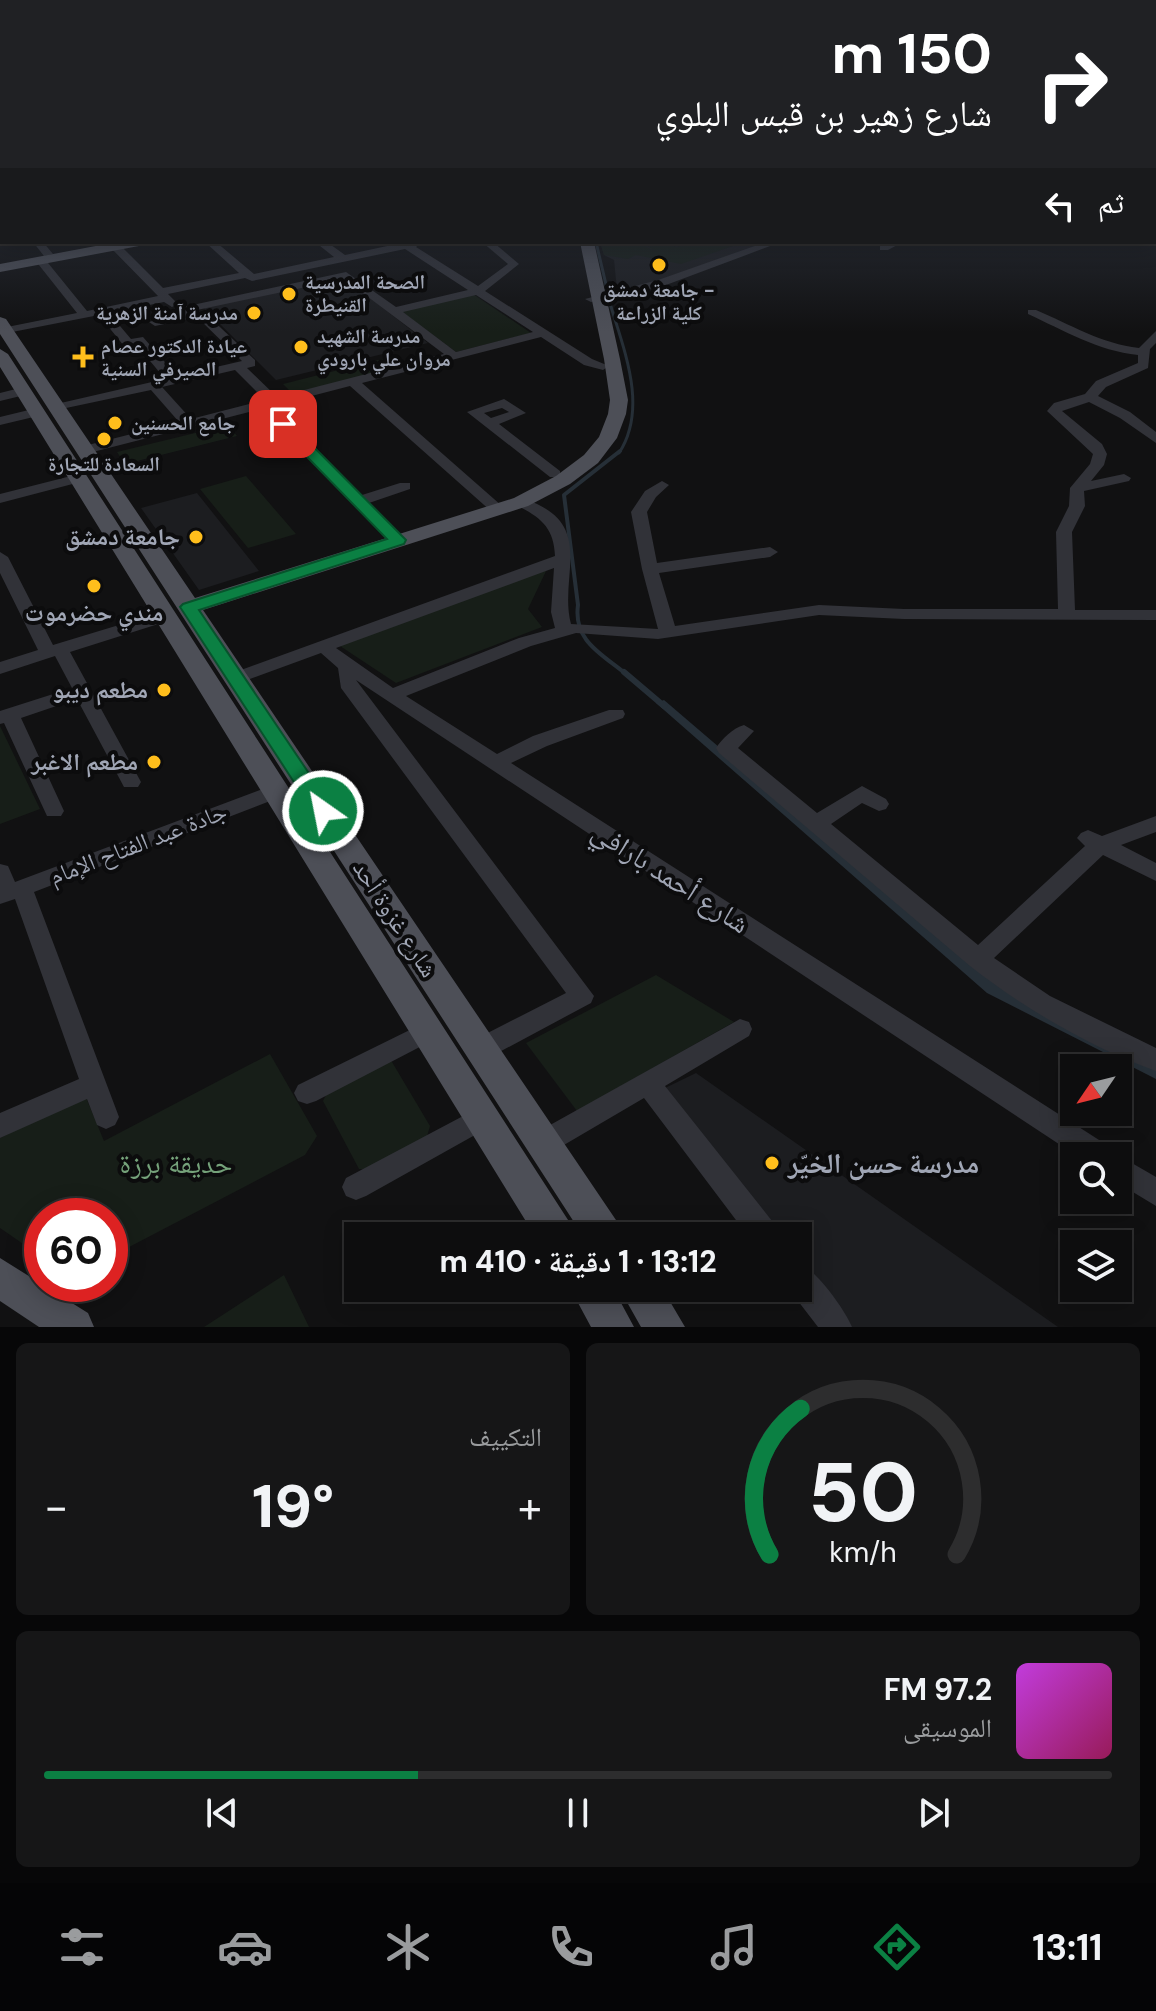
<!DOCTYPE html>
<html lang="ar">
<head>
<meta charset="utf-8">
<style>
	:root { --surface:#0d0d0e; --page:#161617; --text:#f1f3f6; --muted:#9a9c9e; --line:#2d2d2e; --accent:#0b8043 }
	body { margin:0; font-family:"DM Sans","Noto Naskh Arabic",sans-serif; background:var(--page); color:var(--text); direction:rtl; height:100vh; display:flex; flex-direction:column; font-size:30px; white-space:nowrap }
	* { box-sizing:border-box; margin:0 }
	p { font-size:26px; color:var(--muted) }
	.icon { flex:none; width:44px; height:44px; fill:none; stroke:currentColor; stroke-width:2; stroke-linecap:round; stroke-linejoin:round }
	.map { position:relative; height:1327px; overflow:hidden; direction:ltr }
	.side { display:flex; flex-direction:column; gap:16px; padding:16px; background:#070708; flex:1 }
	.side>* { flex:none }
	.banner { position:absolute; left:0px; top:0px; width:1156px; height:244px; box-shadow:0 4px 20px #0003,0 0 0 2px var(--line); direction:rtl; background:#202124; color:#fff; overflow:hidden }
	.needle { width:52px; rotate:235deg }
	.controls { position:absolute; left:1060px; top:1054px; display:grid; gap:16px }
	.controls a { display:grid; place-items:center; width:72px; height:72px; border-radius:0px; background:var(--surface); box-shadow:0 4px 20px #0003,0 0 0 2px var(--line); font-size:40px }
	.speed { position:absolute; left:24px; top:1198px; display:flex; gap:16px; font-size:40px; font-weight:700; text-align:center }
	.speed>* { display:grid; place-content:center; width:104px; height:104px; border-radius:50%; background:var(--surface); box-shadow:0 4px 20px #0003,0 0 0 2px var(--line); line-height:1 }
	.speed .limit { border:12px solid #d22; background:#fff; color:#111 }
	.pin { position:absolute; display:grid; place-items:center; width:68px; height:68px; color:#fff; margin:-34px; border-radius:16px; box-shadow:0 4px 12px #0006 }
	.me { position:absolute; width:88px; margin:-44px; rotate:327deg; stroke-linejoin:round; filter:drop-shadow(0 0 6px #0008) }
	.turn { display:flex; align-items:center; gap:28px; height:168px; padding:0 32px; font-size:36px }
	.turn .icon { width:104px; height:104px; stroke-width:2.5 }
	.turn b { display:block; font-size:56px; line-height:68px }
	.then { display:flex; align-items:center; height:76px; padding:0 32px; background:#0003; gap:16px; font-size:30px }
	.big { font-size:60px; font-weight:800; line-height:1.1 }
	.side .card { flex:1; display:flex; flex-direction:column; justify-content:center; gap:12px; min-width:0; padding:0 28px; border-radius:12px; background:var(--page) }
	.side .dial { align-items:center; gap:0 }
	.dial svg { height:208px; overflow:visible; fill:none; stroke:var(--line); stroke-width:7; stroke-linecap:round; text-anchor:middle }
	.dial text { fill:var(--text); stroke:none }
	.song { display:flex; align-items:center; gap:24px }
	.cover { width:96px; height:96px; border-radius:12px; background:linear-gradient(135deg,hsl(290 70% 55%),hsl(330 70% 35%)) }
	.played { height:8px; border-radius:4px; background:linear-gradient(90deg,var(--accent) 35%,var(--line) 35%) }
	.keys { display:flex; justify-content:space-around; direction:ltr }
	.heat { display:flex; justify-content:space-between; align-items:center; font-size:44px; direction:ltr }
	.side .tiles { flex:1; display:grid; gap:16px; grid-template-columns:1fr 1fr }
	.card:last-child { grid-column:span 2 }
	.trip { position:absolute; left:344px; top:1222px; width:468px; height:80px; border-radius:0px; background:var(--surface); box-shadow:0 4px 20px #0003,0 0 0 2px var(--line); font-weight:800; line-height:80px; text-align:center; direction:rtl }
	.tab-bar { display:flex; height:128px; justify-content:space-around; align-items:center; background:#050506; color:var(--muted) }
	.tab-bar .icon { width:56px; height:56px }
	.tab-bar .current { color:var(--accent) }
	.tab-bar b { font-size:36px; color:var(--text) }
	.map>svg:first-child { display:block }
	.built { fill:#1c1d20 }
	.green { fill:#171e18 }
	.water { fill:#262f37 }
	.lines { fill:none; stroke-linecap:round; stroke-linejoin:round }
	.stream-far2 { stroke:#262f37; stroke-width:3 }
	.stream-far1 { stroke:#262f37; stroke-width:4 }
	.stream { stroke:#262f37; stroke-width:6 }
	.minor { fill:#313238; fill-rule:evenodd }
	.major { fill:#4d4f57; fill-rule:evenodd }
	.route { fill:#0b8043; stroke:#07532c; stroke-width:2 }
	.poi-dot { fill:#ffbe1c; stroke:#0c0c0d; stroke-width:3 }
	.labels { text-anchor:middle; stroke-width:8; stroke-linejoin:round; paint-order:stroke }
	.far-poi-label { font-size:20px; font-weight:bold; fill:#a0a6b5; stroke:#0c0c0d; text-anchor:start }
	.poi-label { font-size:24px; font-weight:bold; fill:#a0a6b5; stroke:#0c0c0d; text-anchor:end }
	.street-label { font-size:24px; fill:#a0a6b5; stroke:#0c0c0d }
	.near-street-label { font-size:28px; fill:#a0a6b5; stroke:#0c0c0d }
	.near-park-label { font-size:28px; fill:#75a27a; stroke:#0c0c0d }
	.near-poi-label { font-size:28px; font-weight:bold; fill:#a0a6b5; stroke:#0c0c0d; text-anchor:start }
</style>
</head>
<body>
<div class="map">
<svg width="1156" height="1327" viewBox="0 0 1156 1327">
	<rect width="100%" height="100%" fill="#111112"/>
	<path class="built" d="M600 242H770L650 283 617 290 614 260 604 255Z
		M343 277 428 343 276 380 203 307Z
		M197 493 259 571 199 590 141 508Z
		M696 1073 1058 1327H850L798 1261V1236H778L663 1089Z"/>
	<path class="green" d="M600 242H637L657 252 644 244 669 242 676 247 694 242H732L736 245 681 264 636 255 628 259 604 255Z
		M473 294 531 333 456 352 401 311Z
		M386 358 397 367 293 394 283 384Z
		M228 425 237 436 125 464 117 452Z
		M246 476 296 534 248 548 200 489Z
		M547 569 528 609 542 627 396 683 337 644Z
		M0 726 40 809 0 824Z
		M656 975 734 1022 577 1111 526 1043Z
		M270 1054 317 1136 305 1155 110 1257V1216H42V1257L0 1228V1138L85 1095 104 1141Z
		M383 1062H392L430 1126 426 1140 371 1170 359 1169 323 1101 330 1087Z
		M284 1275 309 1327H204Z"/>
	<path class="water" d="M664 700 998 986 1156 1067V1079L987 993 656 703Z"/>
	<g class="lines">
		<path class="stream-far2" d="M596 242 608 293
			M609 300C623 348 649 407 619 453"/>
		<path class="stream-far1" d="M620 451 564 495 578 605C573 641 602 654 626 674"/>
		<path class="stream" d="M624 672 664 706"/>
		<path class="minor" d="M1156 162V168L1154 169V163Z
			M0 169H2V175H0Z
			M2 192V198L0 199V193Z
			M33 242H43L53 254 44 256Z
			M205 242H216L254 274 334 257 315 242H327L345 255 406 242H422L416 247 478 286 508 264 482 242H493L519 264 485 291 592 359 609 366 603 370 584 365 541 337 362 383 502 506 505 509 497 514 492 512 350 386 273 406 362 495 400 483H410V489L369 503 406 540 398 545 392 543 261 409 85 454 80 453V447L179 422 151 390 52 411V405L165 379 136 344 124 346 99 315 2 334V328L77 313 35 260 44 258 87 311 158 296 111 248V244H119L163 288 239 273ZM405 249 468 290 396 307 346 272 174 309 175 314 149 322 155 326 197 317 242 361 177 376 143 337 131 339 109 313 164 302 172 307 178 304 168 294 245 278 252 281ZM344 279 444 354 277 397 247 368 255 366V360L205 313 197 310ZM476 295 533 332 456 352 403 312ZM235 370 265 400 191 419 162 387Z
			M766 242H781L666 285 591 302 585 299 658 280Z
			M889 242H903L888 250H880V246Z
			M1028 310H1036C1069 324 1102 344 1139 348L1156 331V343L1150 349 1148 368 1106 387 1098 396 1130 412 1156 432V443L1120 418 1089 402 1062 411 1102 444 1107 454 1104 465 1091 481 1124 474 1131 478 1129 481 1084 491 1085 506 1072 532 1075 610H1156V620L904 619 819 615 658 639 576 633 531 646 406 696 497 754 533 736 609 710H623L625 714 623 718 547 746 511 763 1110 1147 1114 1156H1077L356 680 594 996 591 1003 490 1057 481 1060 472 1057 468 1049 472 1041 566 993 341 688 338 668 321 653 236 684 227 678 230 674 555 556C554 527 540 517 516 505V499C525 497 531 501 539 505 592 531 559 580 571 624L658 629 642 569 631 512 645 491 662 481 669 485 656 497 647 512 657 563 770 547 778 552 770 557 659 573 675 626 819 605 904 609H1058L1056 532 1069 506 1070 488 1090 464 1093 454 1047 411 1054 403 1085 394 1096 381 1138 363V355C1098 351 1063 330 1028 314ZM554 568 551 612 555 628 519 638 393 688 336 648Z
			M24 387 30 391 29 394 0 401V393Z
			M504 399 526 413 499 424 560 471V477H550L467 412ZM502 408 509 412 491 418 484 413Z
			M37 408 44 412 42 415 0 425V417Z
			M79 474 84 475V481L0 503V494Z
			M0 552 8 557 53 645 165 611 174 616 171 620 70 652 141 782 138 787H124L77 699 21 718 64 811 61 816H47L4 723 0 724V711L72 688 55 656 0 674V662L38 650 0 573Z
			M744 725 754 731 738 748 817 813 862 786 886 799 889 804 886 809 879 811 862 803 831 824 978 945 1085 846 1077 838 1081 833 1088 830 1102 836 1156 816V832L1121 845 1156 863V881L1103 855 994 958 1050 996 1156 1048V1071C1090 1047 1025 1009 970 966L719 753 716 748C722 739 733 728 744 725Z
			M276 784 283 786 286 791 283 796 34 892 119 1117 115 1125 106 1129 97 1125 87 1099 0 1138V1113L79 1079 15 899 0 904V864L8 866 15 882Z
			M740 1019 749 1022 752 1029 749 1036 665 1086 776 1226 780 1236H748L644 1098 552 1152 543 1155 534 1152 530 1143 534 1134Z
			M428 1021 437 1024 440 1031 437 1038 316 1101 307 1104 298 1101 294 1093 298 1085Z
			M482 1106 491 1110 495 1118 491 1126 366 1196 356 1200 346 1196 342 1187 346 1178Z
			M1118 1155 1156 1177V1206L1118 1183Z
			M798 1262C816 1270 844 1308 852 1327H818L788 1288H798Z"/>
		<path class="major" d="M117 242H146L139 246 0 272V264Z
			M580 242H594L620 359 628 400 626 414 617 438 598 463 570 484 528 506 203 610 618 1223 624 1236H583L0 334V317L6 319 195 598 514 498 556 476 584 455 599 437 608 414 610 400 604 359Z
			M0 349 8 354 570 1223 576 1236H535L0 367Z
			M0 1258 88 1313 94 1327H39L0 1301Z
			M570 1288H613L634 1327H591Z
			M619 1288H662L685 1327H641Z"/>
	</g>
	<linearGradient id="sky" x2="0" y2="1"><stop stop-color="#09090a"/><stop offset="0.44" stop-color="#323844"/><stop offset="1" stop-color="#323844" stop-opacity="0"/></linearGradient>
	<rect width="1156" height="332" fill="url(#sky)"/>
	<path class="route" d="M283 420 288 421 406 540 404 544 199 610 331 806 334 811 331 816H316L180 607 183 604 387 539 278 427 276 424Z"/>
	<g class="poi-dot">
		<circle cx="659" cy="265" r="8"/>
		<circle cx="289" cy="294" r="8"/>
		<circle cx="254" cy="313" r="8"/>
		<circle cx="301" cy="347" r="8"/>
		<path d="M79 345h8v8h8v8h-8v8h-8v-8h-8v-8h8z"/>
		<circle cx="115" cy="423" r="8"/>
		<circle cx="104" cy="439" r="8"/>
		<circle cx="196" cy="537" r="8"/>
		<circle cx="94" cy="586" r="8"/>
		<circle cx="164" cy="690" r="8"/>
		<circle cx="154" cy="762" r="8"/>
		<circle cx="772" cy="1163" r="8"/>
	</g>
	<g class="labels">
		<g class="far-poi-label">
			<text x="305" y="289">الصحة المدرسية<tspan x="305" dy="23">القنيطرة</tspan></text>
			<text x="659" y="297" text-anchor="middle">جامعة دمشق -<tspan x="659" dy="23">كلية الزراعة</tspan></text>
			<text x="238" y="320" text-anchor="end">مدرسة آمنة الزهرية</text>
			<text x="317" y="343">مدرسة الشهيد<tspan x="317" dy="23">مروان علي بارودي</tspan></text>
			<text x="101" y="353">عيادة الدكتور عصام<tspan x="101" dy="23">الصيرفي السنية</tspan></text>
			<text x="131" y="430">جامع الحسنين</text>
			<text x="104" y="471" text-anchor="middle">السعادة للتجارة</text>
		</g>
		<g class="poi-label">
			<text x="180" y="545">جامعة دمشق</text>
			<text x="94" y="621" text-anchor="middle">مندي حضرموت</text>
			<text x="148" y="698">مطعم ديبو</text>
			<text x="138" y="770">مطعم الاغبر</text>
		</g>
		<g class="street-label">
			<text transform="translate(138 844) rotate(-21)" y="8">جادة عبد الفتاح الإمام</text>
			<text transform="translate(395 919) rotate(57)" y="8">شارع غزوة أحد</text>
		</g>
		<g class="near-street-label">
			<text transform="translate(671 877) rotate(33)" y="10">شارع أحمد بارافي</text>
		</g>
		<g class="near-park-label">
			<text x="176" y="1173">حديقة برزة</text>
		</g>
		<g class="near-poi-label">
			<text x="788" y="1173">مدرسة حسن الخيّر</text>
		</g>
	</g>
</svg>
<div class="controls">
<a><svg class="needle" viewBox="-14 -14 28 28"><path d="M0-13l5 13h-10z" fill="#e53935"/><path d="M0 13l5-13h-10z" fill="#9a9c9e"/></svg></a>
<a><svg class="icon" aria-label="search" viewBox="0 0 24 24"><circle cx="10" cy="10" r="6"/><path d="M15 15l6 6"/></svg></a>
<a><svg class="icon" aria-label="layers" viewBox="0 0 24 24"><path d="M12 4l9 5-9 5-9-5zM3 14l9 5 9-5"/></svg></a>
</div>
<div class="speed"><div class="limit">60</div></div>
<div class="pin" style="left:283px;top:424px;background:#d93025"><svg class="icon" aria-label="arrive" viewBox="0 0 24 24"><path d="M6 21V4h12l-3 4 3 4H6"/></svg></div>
<svg class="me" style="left:323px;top:811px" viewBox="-20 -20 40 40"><circle r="17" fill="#0b8043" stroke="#fff" stroke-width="3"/><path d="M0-11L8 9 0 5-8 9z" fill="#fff"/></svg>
<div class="trip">13:12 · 1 دقيقة · 410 m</div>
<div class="banner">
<div class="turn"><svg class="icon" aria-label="right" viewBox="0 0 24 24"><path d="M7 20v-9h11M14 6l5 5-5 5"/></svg><div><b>150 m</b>شارع زهير بن قيس البلوي</div></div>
<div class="then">ثم<svg class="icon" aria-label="left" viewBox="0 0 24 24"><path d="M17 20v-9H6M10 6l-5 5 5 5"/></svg></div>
</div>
</div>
<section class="side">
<div class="tiles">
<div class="card dial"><svg viewBox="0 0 100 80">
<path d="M14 69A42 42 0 1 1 86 69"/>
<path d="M14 69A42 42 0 0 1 26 13" stroke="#0b8043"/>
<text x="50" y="56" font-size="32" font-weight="700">50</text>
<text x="50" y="72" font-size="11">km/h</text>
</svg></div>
<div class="card"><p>التكييف</p>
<div class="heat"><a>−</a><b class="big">19°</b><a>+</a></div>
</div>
<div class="card">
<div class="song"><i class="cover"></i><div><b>97.2 FM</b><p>الموسيقى</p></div></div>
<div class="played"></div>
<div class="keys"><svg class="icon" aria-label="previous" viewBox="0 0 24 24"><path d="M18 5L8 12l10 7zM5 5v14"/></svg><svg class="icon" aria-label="pause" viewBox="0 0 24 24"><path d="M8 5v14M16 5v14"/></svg><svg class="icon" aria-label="next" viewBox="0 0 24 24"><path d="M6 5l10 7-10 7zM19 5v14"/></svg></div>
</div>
</div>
</section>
<nav class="tab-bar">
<b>13:11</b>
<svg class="icon current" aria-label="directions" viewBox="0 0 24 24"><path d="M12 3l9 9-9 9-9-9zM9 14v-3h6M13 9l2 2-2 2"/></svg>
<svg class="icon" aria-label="music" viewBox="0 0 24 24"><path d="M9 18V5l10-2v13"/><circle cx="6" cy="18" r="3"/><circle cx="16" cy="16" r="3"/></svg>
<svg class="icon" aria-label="phone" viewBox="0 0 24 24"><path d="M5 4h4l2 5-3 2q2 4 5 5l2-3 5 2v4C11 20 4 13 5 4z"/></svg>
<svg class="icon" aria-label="climate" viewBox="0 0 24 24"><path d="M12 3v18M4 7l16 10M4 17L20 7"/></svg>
<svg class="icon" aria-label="car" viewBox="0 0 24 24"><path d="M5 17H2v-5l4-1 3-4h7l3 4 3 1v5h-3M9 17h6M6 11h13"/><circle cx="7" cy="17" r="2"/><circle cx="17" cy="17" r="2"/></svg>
<svg class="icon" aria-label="filters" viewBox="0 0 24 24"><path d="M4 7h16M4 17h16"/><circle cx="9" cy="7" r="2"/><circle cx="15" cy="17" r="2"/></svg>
</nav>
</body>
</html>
